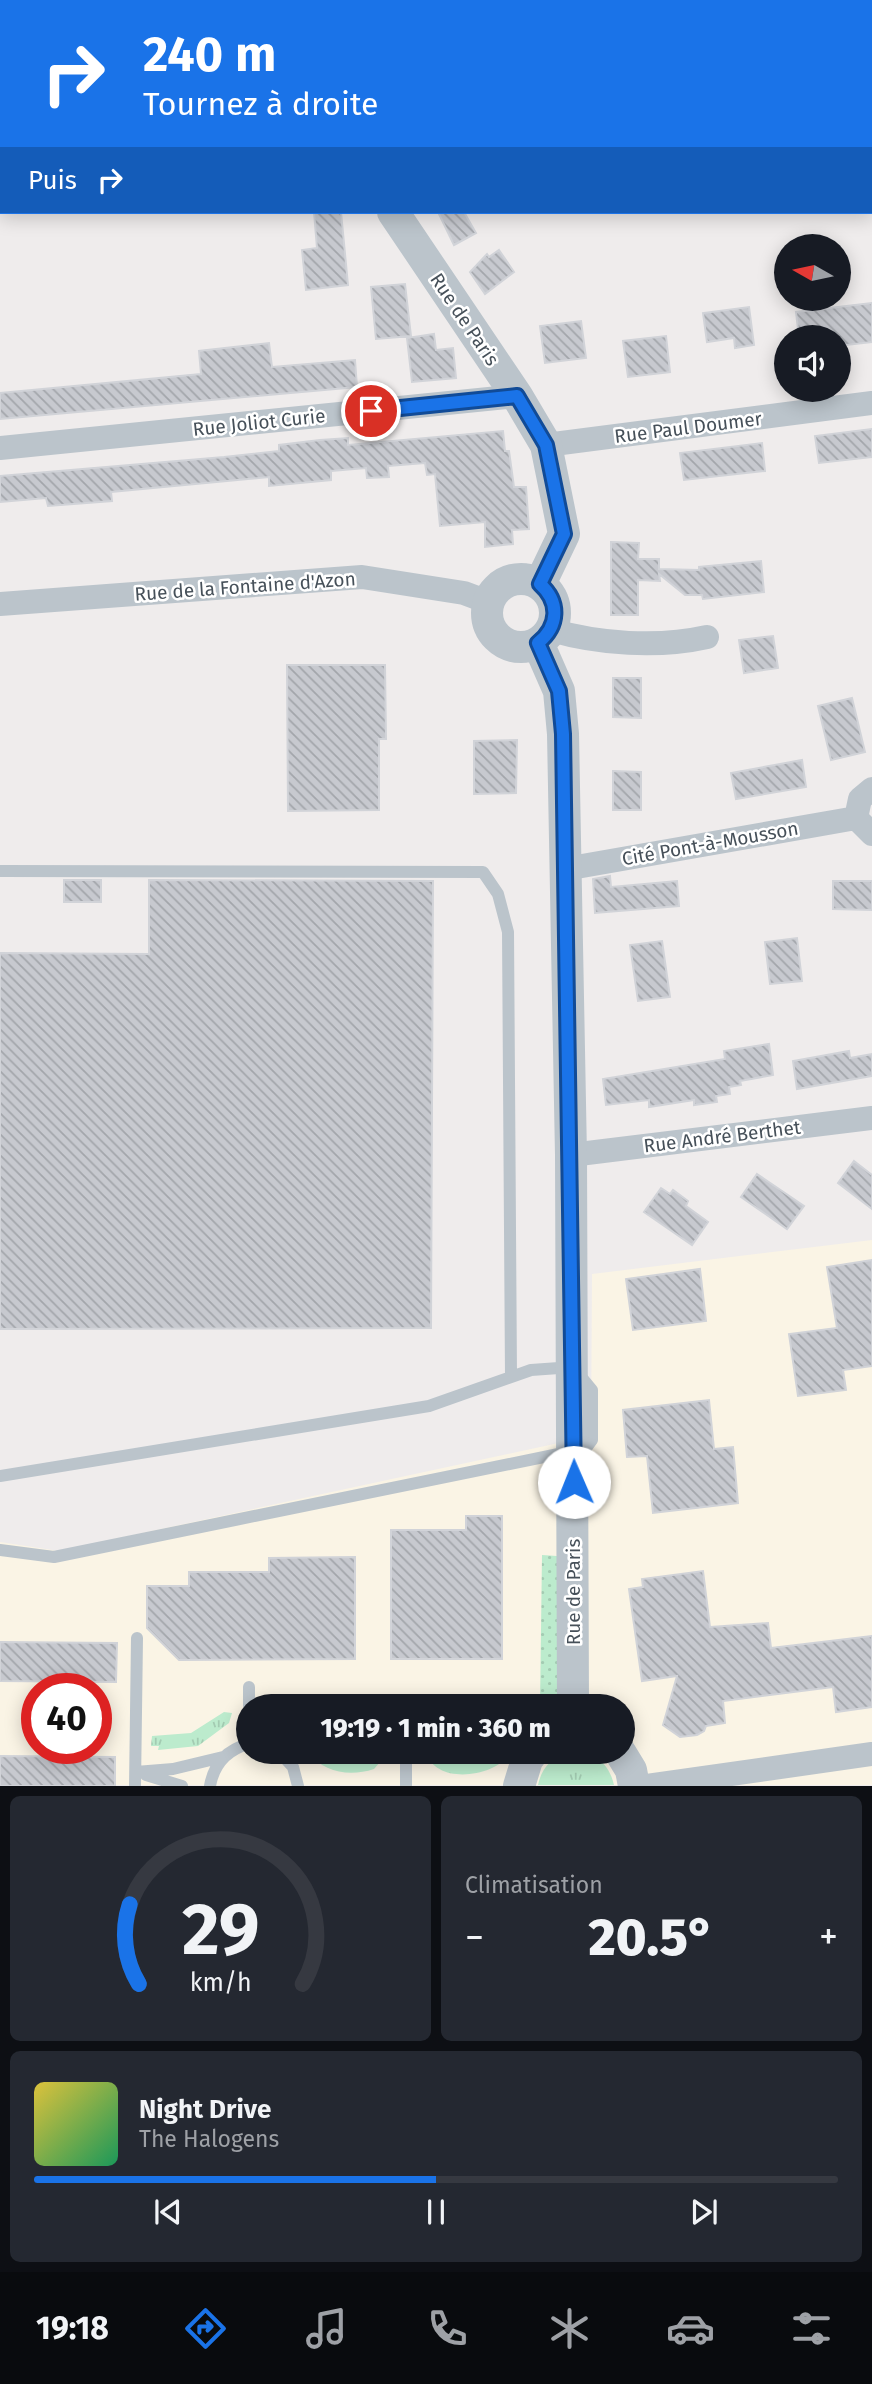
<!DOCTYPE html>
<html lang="fr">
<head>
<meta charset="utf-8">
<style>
	:root { --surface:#171b24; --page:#242831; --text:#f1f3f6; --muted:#9ea1a6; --line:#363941; --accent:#1a73e8 }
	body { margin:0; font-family:"Fira Sans",sans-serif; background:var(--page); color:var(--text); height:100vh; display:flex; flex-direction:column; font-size:26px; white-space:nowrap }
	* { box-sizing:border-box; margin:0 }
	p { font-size:23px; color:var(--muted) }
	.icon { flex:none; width:38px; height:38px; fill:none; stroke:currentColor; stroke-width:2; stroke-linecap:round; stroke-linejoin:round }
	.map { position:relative; height:1786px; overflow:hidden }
	.panel { display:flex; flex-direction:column; gap:10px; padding:10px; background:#0d0f14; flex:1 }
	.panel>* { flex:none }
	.hud { position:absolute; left:0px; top:0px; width:873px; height:214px; box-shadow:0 4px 18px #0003; background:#1a73e8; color:#fff; overflow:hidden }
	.needle { width:46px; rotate:279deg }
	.controls { position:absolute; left:774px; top:234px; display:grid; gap:14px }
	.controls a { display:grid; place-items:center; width:77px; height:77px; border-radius:50%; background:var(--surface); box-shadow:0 4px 18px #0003; font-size:35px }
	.speed { position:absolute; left:21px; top:1673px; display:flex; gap:14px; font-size:35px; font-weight:700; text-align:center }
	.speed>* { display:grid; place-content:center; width:91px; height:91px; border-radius:50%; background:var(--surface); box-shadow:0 4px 18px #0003; line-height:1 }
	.speed .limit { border:10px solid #d22; background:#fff; color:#111 }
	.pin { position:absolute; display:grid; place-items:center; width:60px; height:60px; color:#fff; margin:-30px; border:4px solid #fff; border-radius:50%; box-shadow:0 2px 7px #0007 }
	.me { position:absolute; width:77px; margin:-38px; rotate:359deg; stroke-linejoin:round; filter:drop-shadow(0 0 5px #0008) }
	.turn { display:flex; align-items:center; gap:24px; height:147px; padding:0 28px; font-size:32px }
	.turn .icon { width:91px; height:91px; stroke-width:2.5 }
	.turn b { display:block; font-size:49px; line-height:60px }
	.then { display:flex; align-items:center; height:66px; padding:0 28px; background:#0003; gap:14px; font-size:26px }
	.big { font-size:52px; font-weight:800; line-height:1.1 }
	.panel .widget { flex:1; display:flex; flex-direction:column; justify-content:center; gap:10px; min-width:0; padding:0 24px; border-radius:10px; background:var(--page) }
	.panel .dial { align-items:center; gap:0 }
	.dial svg { height:182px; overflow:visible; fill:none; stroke:var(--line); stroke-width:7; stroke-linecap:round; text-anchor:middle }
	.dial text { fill:var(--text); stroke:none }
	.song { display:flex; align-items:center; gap:21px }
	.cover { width:84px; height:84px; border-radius:10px; background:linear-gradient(135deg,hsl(50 70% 55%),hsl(150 70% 35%)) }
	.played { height:7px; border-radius:4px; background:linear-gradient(90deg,var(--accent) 50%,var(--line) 50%) }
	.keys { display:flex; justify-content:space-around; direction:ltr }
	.heat { display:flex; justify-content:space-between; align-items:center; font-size:38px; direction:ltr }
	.panel .tiles { flex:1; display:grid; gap:10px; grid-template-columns:1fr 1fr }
	.widget:last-child { grid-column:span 2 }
	.trip { position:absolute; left:236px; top:1694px; width:399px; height:70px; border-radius:35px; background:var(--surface); box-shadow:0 4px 18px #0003; font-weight:800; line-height:70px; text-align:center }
	.tabs { display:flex; height:112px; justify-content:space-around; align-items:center; background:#090b0e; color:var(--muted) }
	.tabs .icon { width:49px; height:49px }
	.tabs .current { color:var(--accent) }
	.tabs b { font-size:32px; color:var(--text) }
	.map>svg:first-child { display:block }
	.commercial { fill:#faf4e5; fill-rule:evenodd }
	.grass { fill:url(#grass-tufts) }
	.park { fill:url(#park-dots) }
	.building { fill:url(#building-back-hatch); stroke:#d1d3d8; stroke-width:2 }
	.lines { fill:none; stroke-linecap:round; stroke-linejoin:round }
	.service { stroke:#bbc4cb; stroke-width:12 }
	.minor { stroke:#bbc4cb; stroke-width:24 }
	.tertiary { stroke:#bbc4cb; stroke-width:32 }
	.route-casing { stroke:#114b97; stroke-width:18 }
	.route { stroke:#1a73e8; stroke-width:12 }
	.labels { text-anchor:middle; stroke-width:5; stroke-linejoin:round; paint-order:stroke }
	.street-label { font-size:19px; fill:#465059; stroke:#fff }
</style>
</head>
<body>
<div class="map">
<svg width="872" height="1786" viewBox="0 0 872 1786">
	<defs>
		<pattern id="grass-tufts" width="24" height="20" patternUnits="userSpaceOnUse" patternTransform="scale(1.75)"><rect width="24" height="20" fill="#bcebcd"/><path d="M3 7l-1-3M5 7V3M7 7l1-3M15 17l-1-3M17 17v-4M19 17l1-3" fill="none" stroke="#a3cbb2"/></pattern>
		<pattern id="park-dots" width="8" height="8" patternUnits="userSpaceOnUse" patternTransform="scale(1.75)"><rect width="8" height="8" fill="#bcebcd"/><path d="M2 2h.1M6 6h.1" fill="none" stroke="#a3cbb2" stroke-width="1.8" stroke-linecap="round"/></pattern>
		<pattern id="building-back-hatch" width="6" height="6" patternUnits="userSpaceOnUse" patternTransform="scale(1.75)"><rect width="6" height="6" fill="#c7c9cf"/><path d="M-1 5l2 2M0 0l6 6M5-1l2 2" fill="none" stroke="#a3a6ab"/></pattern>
	</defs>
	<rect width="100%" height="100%" fill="#efecec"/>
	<path class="commercial" d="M872 1240V1785H0V1542L59 1551 591 1436 592 1274ZM37 1689H96V1748H37ZM248 1706H623V1752H248Z"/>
	<path class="grass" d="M224 1712 232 1713 229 1723 198 1746 158 1750 159 1746H151L152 1736 191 1733Z
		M308 1752H387L388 1753 374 1769C350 1777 324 1773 308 1752Z
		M426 1752H507L510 1754C493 1778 435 1785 426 1752Z
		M572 1752C595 1752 609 1763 614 1785H538C542 1766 553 1756 572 1752Z"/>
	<path class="park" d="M542 1555 557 1556 559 1706H540Z"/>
	<path class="building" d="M314 212H341L348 285 306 290 302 250 317 248Z
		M438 212H464L476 233 454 245Z
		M499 250 514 272 485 294 470 272 487 254 489 257Z
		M405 284 411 336 376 339 371 287Z
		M872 303V342L838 346V338H799L796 312Z
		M749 307 754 345 735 348 734 338 707 342 703 313Z
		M581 321 586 358 545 363 540 326Z
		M434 334 436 350 453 348 456 378 412 382 407 338Z
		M666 336 670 372 628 377 623 341Z
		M269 343 272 367 355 360 357 387 0 419V393L201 374 199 351Z
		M872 429V457L819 463 815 436Z
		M503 431 505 451H509L514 487H526L529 529 512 530 513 544 485 547V522L440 526 435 474 427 475 425 463 388 466 389 477 367 478 366 468 331 471V480L269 486V477L111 492 112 501 48 506 46 498 0 502V476L224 457 279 451V445L320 440 348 438V445Z
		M762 443 765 471 684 480 680 453Z
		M611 542 639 543 638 559H659V569L699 570V567L761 561 764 592 703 599 702 595H685L659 574 660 581 638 580V615H611Z
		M773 636 778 668 744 673 739 640Z
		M287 665H385L386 739H379V810L288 811Z
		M613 678H641V718L613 717Z
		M852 698 865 752 831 760 818 706Z
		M517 740 516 793 474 794V741Z
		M802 760 806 787 736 799 731 773Z
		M613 771 641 772V810H613Z
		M610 876 611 887 677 881 679 906 595 913 593 879Z
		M64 880H101V902H64Z
		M149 880 433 881 431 1328 0 1329V953L149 954Z
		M833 881H872V910L833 909Z
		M797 938 802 981 770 984 765 942Z
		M662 941 670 997 638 1001 630 945Z
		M769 1044 773 1075 740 1081 741 1085 729 1087 730 1094 716 1096 717 1102 694 1105V1100L649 1107V1100L606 1105 603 1079 725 1059 724 1051Z
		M849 1051 850 1058 872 1054V1076L797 1089 793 1061Z
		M854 1161 872 1175V1209L838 1183Z
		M757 1174 804 1206 787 1229 741 1197Z
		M661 1188 670 1194 673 1190 688 1201 686 1206 708 1222 692 1245 644 1212Z
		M872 1260V1366L843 1370 846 1390 798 1396 789 1334 837 1328 827 1267Z
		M700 1269 706 1321 633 1330 626 1279Z
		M709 1400 714 1449 733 1447 738 1503 653 1513 647 1456 627 1457 623 1410Z
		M466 1516H502V1659H391V1530H466Z
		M355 1557V1659L179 1660 147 1628V1586H189V1572H269V1558Z
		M703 1571 710 1627 768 1623 771 1648 872 1636V1707L836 1712 833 1687 723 1701 725 1723 706 1726 704 1731 697 1735 680 1737 663 1725 677 1676 642 1681 629 1589 643 1587 642 1579Z
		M0 1642 117 1643 116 1682 0 1681Z
		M0 1756 115 1757V1786H0Z"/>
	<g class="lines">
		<path class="service" d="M149 0V2
			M0 871 483 872 498 894 508 932 511 1377
			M0 1476 429 1406 531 1370 573 1367 592 1390V1440L578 1459
			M0 1550 54 1557 573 1451
			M249 1706V1687
			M279 1752 293 1767 298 1786
			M136 1772 173 1769 223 1757
			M146 1775 182 1786
			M135 1786 137 1638
			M210 1786C214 1763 227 1750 248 1744
			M406 1786V1752"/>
		<path class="minor" d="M573 0 574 2
			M622 2V0
			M546 445 872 403
			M0 448 517 396
			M0 604 362 577 464 593 488 602
			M551 630C599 644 658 648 707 637
			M872 789 860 799 856 818 872 834
			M565 869 856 818
			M571 1155 872 1118
			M647 1786 872 1754"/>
		<path class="tertiary" d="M302 0 303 2
			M393 212 517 396 546 445 564 534 540 584
			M487 613a34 34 0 1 1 68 0a34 34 0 1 1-68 0Z
			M538 643 559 691 563 734 571 1155 573 1706
			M620 1752 631 1770 634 1786
			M519 1786 527 1760 533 1752"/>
	</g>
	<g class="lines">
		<g class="route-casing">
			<path id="route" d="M371 411 517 396 546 445 564 534 540 584C560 602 559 626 538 643L559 691 563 734 574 1482"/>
		</g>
		<use href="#route" class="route"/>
	</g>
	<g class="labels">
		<g class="street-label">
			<text transform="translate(465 319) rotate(56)" y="7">Rue de Paris</text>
			<text transform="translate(259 422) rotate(-6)" y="7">Rue Joliot Curie</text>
			<text transform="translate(688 427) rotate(-7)" y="7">Rue Paul Doumer</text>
			<text transform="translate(245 586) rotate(-4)" y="7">Rue de la Fontaine d'Azon</text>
			<text transform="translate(710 843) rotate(-10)" y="7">Cité Pont-à-Mousson</text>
			<text transform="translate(722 1136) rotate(-7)" y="7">Rue André Berthet</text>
			<text transform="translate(573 1592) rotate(-90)" y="7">Rue de Paris</text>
		</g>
	</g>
</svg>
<div class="controls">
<a><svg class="needle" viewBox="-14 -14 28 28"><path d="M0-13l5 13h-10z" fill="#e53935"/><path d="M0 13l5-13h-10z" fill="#9ea1a6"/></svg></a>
<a><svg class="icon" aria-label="sound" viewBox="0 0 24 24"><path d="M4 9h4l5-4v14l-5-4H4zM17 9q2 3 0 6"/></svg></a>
</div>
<div class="speed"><div class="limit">40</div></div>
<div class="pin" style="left:371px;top:411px;background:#d93025"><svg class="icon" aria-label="arrive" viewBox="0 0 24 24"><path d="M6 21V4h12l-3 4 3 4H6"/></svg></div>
<svg class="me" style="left:574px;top:1482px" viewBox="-20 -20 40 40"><circle r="19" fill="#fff"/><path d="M0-13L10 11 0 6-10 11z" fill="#1a73e8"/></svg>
<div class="trip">19:19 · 1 min · 360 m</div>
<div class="hud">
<div class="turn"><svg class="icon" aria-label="right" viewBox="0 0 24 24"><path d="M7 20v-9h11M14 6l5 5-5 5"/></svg><div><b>240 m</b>Tournez à droite</div></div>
<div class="then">Puis<svg class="icon" aria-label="right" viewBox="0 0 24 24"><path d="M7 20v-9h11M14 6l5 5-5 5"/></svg></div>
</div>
</div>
<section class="panel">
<div class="tiles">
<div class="widget dial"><svg viewBox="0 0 100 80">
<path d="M14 69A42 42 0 1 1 86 69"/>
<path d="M14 69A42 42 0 0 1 10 34" stroke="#1a73e8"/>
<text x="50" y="56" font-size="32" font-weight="700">29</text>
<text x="50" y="72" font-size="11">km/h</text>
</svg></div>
<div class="widget"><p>Climatisation</p>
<div class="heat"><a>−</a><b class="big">20.5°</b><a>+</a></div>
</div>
<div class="widget">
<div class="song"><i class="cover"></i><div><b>Night Drive</b><p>The Halogens</p></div></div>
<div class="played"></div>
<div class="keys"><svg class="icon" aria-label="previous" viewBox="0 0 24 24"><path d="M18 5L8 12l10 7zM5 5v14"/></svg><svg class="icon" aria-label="pause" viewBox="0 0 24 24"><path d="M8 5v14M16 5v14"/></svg><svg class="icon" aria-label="next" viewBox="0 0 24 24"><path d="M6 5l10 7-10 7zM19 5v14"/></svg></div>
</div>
</div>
</section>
<nav class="tabs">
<b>19:18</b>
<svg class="icon current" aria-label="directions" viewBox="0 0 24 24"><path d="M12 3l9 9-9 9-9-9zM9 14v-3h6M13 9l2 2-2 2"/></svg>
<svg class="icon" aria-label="music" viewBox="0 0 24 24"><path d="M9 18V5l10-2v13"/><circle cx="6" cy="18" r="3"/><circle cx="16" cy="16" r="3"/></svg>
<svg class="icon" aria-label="phone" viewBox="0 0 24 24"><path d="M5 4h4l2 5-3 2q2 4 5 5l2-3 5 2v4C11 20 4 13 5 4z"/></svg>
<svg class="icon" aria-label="climate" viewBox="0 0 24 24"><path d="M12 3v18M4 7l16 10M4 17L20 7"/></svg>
<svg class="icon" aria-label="car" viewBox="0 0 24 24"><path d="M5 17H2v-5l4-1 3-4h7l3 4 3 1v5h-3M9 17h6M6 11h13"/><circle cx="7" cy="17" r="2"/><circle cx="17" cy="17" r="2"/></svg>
<svg class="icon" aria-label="filters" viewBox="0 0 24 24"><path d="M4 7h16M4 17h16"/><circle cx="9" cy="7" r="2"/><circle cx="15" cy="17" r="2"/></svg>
</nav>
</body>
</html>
